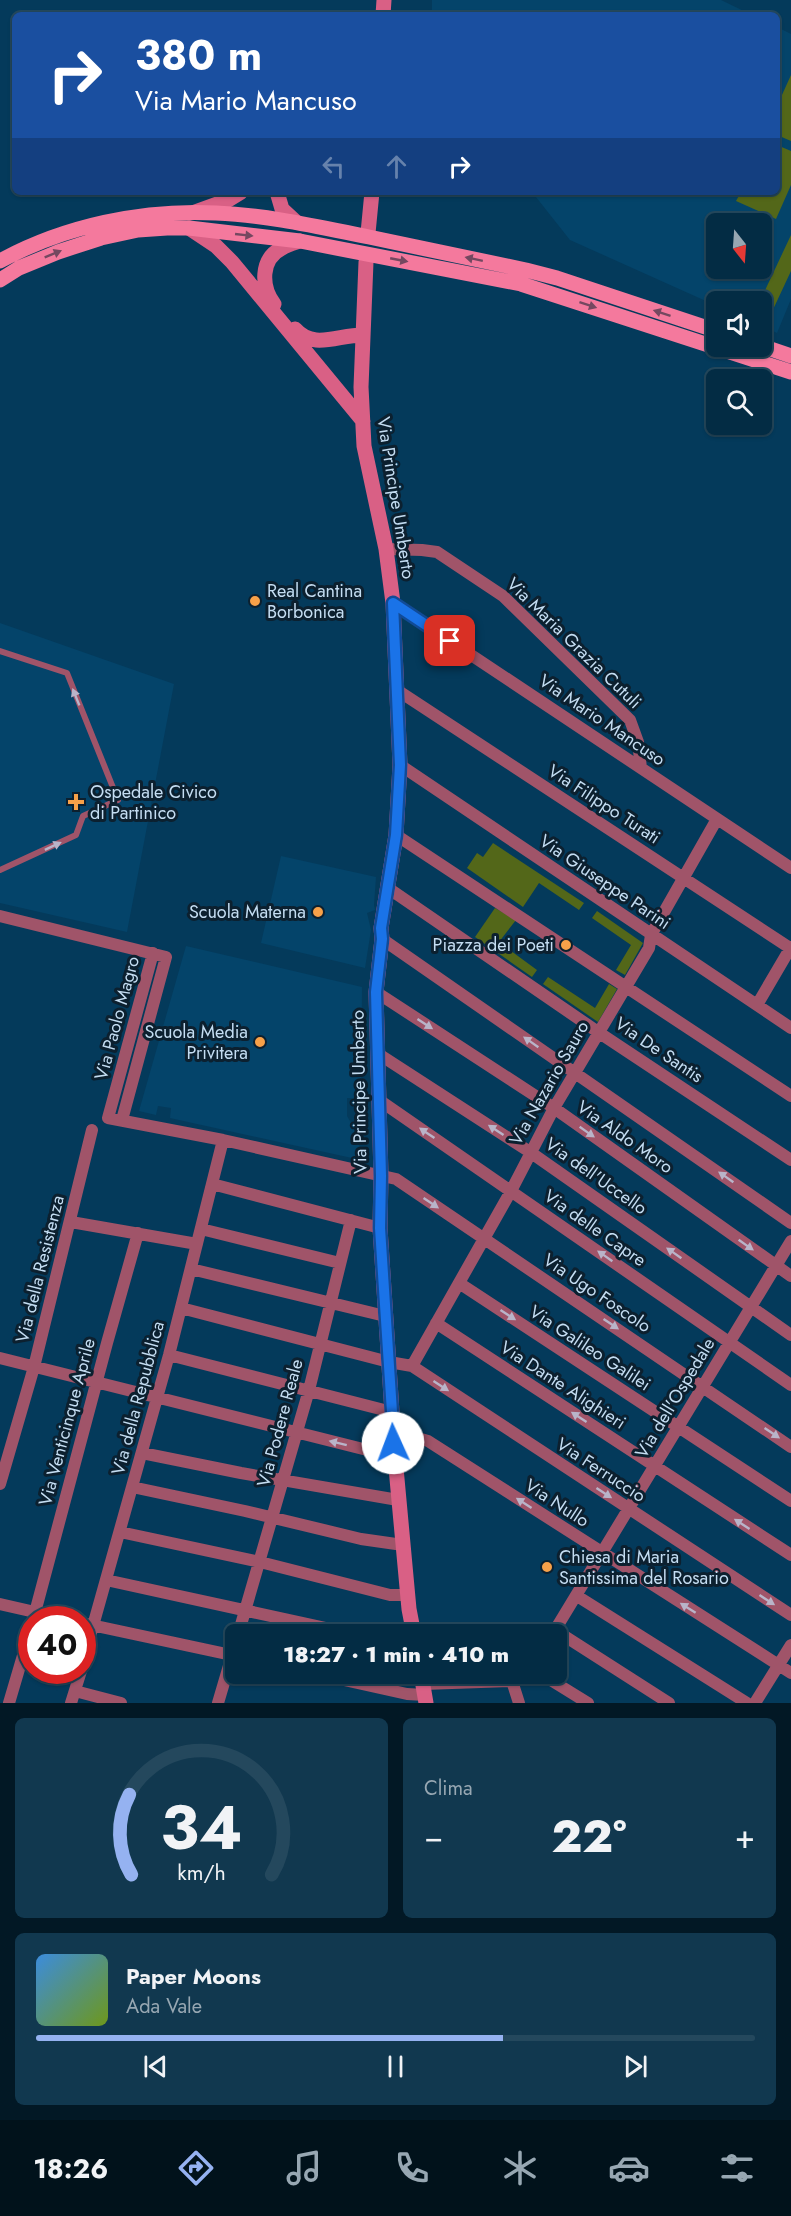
<!DOCTYPE html>
<html lang="it">
<head>
<meta charset="utf-8">
<style>
	:root { --surface:#032c44; --page:#11384f; --text:#f1f3f6; --muted:#97a7b2; --line:#24485d; --accent:#95b2f1 }
	body { margin:0; font-family:Jost,sans-serif; background:var(--page); color:var(--text); height:100vh; display:flex; flex-direction:column; font-size:22px; white-space:nowrap }
	* { box-sizing:border-box; margin:0 }
	p { font-size:20px; color:var(--muted) }
	.icon { flex:none; width:33px; height:33px; fill:none; stroke:currentColor; stroke-width:2; stroke-linecap:round; stroke-linejoin:round }
	.map { position:relative; height:1703px; overflow:hidden }
	.sheet { display:flex; flex-direction:column; gap:15px; padding:15px; background:#021825; flex:1 }
	.sheet>* { flex:none }
	.banner { position:absolute; left:12px; top:12px; width:768px; height:183px; border-radius:9px; box-shadow:0 2px 4px #0004,0 0 0 2px var(--line); background:#1a4fa0; color:#fff; overflow:hidden }
	.needle { width:39px; rotate:163deg }
	.fabs { position:absolute; left:706px; top:213px; display:grid; gap:12px }
	.fabs a { display:grid; place-items:center; width:66px; height:66px; border-radius:9px; background:var(--surface); box-shadow:0 2px 4px #0004,0 0 0 2px var(--line); font-size:30px }
	.speed { position:absolute; left:18px; top:1606px; display:flex; gap:12px; font-size:30px; font-weight:700; text-align:center }
	.speed>* { display:grid; place-content:center; width:78px; height:78px; border-radius:50%; background:var(--surface); box-shadow:0 2px 4px #0004,0 0 0 2px var(--line); line-height:1 }
	.speed .limit { border:9px solid #d22; background:#fff; color:#111 }
	.pin { position:absolute; display:grid; place-items:center; width:51px; height:51px; color:#fff; margin:-26px; border-radius:12px; box-shadow:0 3px 9px #0006 }
	.me { position:absolute; width:66px; margin:-33px; rotate:358deg; stroke-linejoin:round; filter:drop-shadow(0 0 4px #0008) }
	.turn { display:flex; align-items:center; gap:21px; height:126px; padding:0 24px; font-size:27px }
	.turn .icon { width:78px; height:78px; stroke-width:2.5 }
	.turn b { display:block; font-size:42px; line-height:51px }
	.lanes { display:flex; align-items:center; height:57px; padding:0 24px; background:#0003; justify-content:center; gap:30px; direction:ltr }
	.lanes .off { opacity:.35 }
	.big { font-size:45px; font-weight:800; line-height:1.1 }
	.sheet .card { flex:1; display:flex; flex-direction:column; justify-content:center; gap:9px; min-width:0; padding:0 21px; border-radius:9px; background:var(--page) }
	.sheet .dial { align-items:center; gap:0 }
	.dial svg { height:156px; overflow:visible; fill:none; stroke:var(--line); stroke-width:7; stroke-linecap:round; text-anchor:middle }
	.dial text { fill:var(--text); stroke:none }
	.song { display:flex; align-items:center; gap:18px }
	.cover { width:72px; height:72px; border-radius:9px; background:linear-gradient(135deg,hsl(210 70% 55%),hsl(80 70% 35%)) }
	.played { height:6px; border-radius:3px; background:linear-gradient(90deg,var(--accent) 65%,var(--line) 65%) }
	.keys { display:flex; justify-content:space-around; direction:ltr }
	.heat { display:flex; justify-content:space-between; align-items:center; font-size:33px; direction:ltr }
	.sheet .tiles { flex:1; display:grid; gap:15px; grid-template-columns:1fr 1fr }
	.card:last-child { grid-column:span 2 }
	.trip { position:absolute; left:225px; top:1624px; width:342px; height:60px; border-radius:9px; background:var(--surface); box-shadow:0 2px 4px #0004,0 0 0 2px var(--line); font-weight:800; line-height:60px; text-align:center }
	.menu { display:flex; height:96px; justify-content:space-around; align-items:center; background:#01121b; color:var(--muted) }
	.menu .icon { width:42px; height:42px }
	.menu .current { color:var(--accent) }
	.menu b { font-size:27px; color:var(--text) }
	.map>svg:first-child { display:block }
	.built { fill:#04446a; fill-rule:evenodd }
	.green { fill:#536719 }
	.lines { fill:none; stroke-linecap:round; stroke-linejoin:round }
	.lane { stroke:#a05469; stroke-width:6 }
	.street { stroke:#a05469; stroke-width:12 }
	.secondary { stroke:#d96085; stroke-width:15 }
	.primary { stroke:#f4799d; stroke-width:15 }
	.oneway { fill:#744860 }
	.oneway2 { fill:#b9b4c9 }
	.route-casing { stroke:#114b97; stroke-width:15 }
	.route { stroke:#1a73e8; stroke-width:10 }
	.poi-dot { fill:#f7a149; stroke:#0c202f; stroke-width:2 }
	.labels { text-anchor:middle; stroke-width:6; stroke-linejoin:round; paint-order:stroke }
	.street-label { font-size:18px; fill:#c4ddf2; stroke:#0c202f }
	.poi-label { font-size:18px; fill:#c4ddf2; stroke:#0c202f; text-anchor:start }
</style>
</head>
<body>
<div class="map">
<svg width="791" height="1703" viewBox="0 0 791 1703">
	<rect width="100%" height="100%" fill="#043a5b"/>
	<path class="built" d="M432 0H721L752 15H432Z
		M777 27 791 34V299L777 333 762 326V302H717V306L570 240 532 192H777ZM717 224H762V268H717Z
		M0 623 174 684 127 932 0 903Z
		M281 856 376 877 374 905 375 910 367 913 371 930 365 968 261 943Z
		M186 946 362 987 361 1098H347V1116L358 1135 361 1160 170 1118 171 1108 158 1106 156 1115 139 1111Z"/>
	<path class="green" d="M791 75V141L777 135V106Z
		M777 145 791 151V185L776 219 736 201 741 192H777Z
		M791 235V271L770 316 762 312V302L760 301Z
		M493 843 584 903 579 910 539 883 523 907 467 868 477 853 483 857Z
		M495 908 516 920 499 942 537 970 532 977 475 937Z
		M597 911 643 943 625 975 616 970 631 945 592 918Z
		M548 977 595 1008 609 984 617 989 598 1022 543 984Z"/>
	<g class="lines">
		<path class="lane" d="M0 651 67 673 118 800 83 816 76 835 0 870"/>
		<path class="street" d="M386 549 422 550 437 552 503 596 630 720 638 742 641 768
			M393 603 791 868
			M397 690 790 948
			M400 765 791 1028
			M396 835 791 1096
			M388 888 598 1032 791 1160
			M0 916 166 957 122 1120
			M382 939 791 1223
			M153 953 108 1118 223 1140 396 1179 791 1447
			M376 992 554 1108 791 1276
			M757 1005 791 947
			M377 1053 530 1152 791 1335
			M379 1100 791 1385
			M212 1184 380 1228
			M71 1222 197 1244
			M201 1229 340 1263
			M191 1269 385 1316
			M459 1283 791 1501
			M181 1308 389 1362 412 1366 791 1615
			M436 1323 791 1555
			M169 1355 392 1412
			M0 1358 395 1457
			M412 1366 511 1191 554 1108 649 948 651 935 717 819
			M390 1430 428 1441 791 1673
			M142 1453 241 1473 398 1500
			M0 1484 34 1367 92 1130
			M132 1487 245 1511 361 1539 403 1545
			M120 1532 260 1562 390 1595H407
			M106 1580 358 1635
			M577 1596 747 1703
			M0 1604 70 1620
			M33 1620 107 1343 138 1233
			M82 1623 236 1656
			M555 1630 669 1703
			M238 1635 309 1390 351 1220
			M552 1635 791 1241
			M82 1665 169 1355 223 1140
			M317 1674 407 1694 425 1695
			M541 1674 588 1703
			M512 1681 519 1703
			M423 1684 512 1681 528 1674
			M75 1691 121 1703
			M9 1703 32 1625
			M71 1703 81 1671
			M218 1703 236 1642
			M755 1703 791 1645"/>
		<path class="secondary" d="M383 15 384 0
			M277 192 282 209 296 222
			M195 212 228 200 241 192
			M189 228 216 246 232 262 363 421
			M368 233 372 192
			M366 262 361 387 364 446 386 549 393 603 400 765 396 835 381 928 382 939 376 992 381 1175 380 1228 392 1412 390 1430 395 1457 409 1609 414 1635
			M274 304C261 287 260 259 282 248 287 245 294 243 300 241
			M295 329C313 350 338 335 362 335
			M421 1674 426 1703"/>
		<path class="primary" d="M0 261C64 226 143 209 216 213 268 215 319 227 369 237 421 248 473 259 526 270L557 278 717 331
			M0 280 19 268 58 252 101 238 138 230 167 228H189L300 241 521 284 791 372
			M762 346 791 356"/>
	</g>
	<defs><path id="oneway-solid" d="M-6-.8H1V-3.2L6.5 0L1 3.2V.8H-6Z" transform="scale(1.5)"/></defs>
	<g class="oneway">
		<use href="#oneway-solid" transform="translate(244 235) rotate(6)"/>
		<use href="#oneway-solid" transform="translate(53 254) rotate(-22)"/>
		<use href="#oneway-solid" transform="translate(474 259) rotate(-168)"/>
		<use href="#oneway-solid" transform="translate(399 260) rotate(11)"/>
		<use href="#oneway-solid" transform="translate(588 305) rotate(18)"/>
		<use href="#oneway-solid" transform="translate(662 313) rotate(-162)"/>
	</g>
	<g class="oneway2">
		<use href="#oneway-solid" transform="translate(76 697) rotate(-112)"/>
		<use href="#oneway-solid" transform="translate(53 846) rotate(-25)"/>
		<use href="#oneway-solid" transform="translate(425 1024) rotate(33)"/>
		<use href="#oneway-solid" transform="translate(531 1042) rotate(-145)"/>
		<use href="#oneway-solid" transform="translate(496 1130) rotate(-147)"/>
		<use href="#oneway-solid" transform="translate(587 1132) rotate(35)"/>
		<use href="#oneway-solid" transform="translate(427 1133) rotate(-146)"/>
		<use href="#oneway-solid" transform="translate(726 1177) rotate(-145)"/>
		<use href="#oneway-solid" transform="translate(431 1203) rotate(34)"/>
		<use href="#oneway-solid" transform="translate(746 1245) rotate(35)"/>
		<use href="#oneway-solid" transform="translate(674 1253) rotate(-145)"/>
		<use href="#oneway-solid" transform="translate(605 1256) rotate(-145)"/>
		<use href="#oneway-solid" transform="translate(508 1315) rotate(33)"/>
		<use href="#oneway-solid" transform="translate(611 1324) rotate(34)"/>
		<use href="#oneway-solid" transform="translate(441 1386) rotate(33)"/>
		<use href="#oneway-solid" transform="translate(579 1417) rotate(-147)"/>
		<use href="#oneway-solid" transform="translate(772 1433) rotate(34)"/>
		<use href="#oneway-solid" transform="translate(338 1443) rotate(-166)"/>
		<use href="#oneway-solid" transform="translate(604 1493) rotate(33)"/>
		<use href="#oneway-solid" transform="translate(524 1503) rotate(-147)"/>
		<use href="#oneway-solid" transform="translate(742 1524) rotate(-147)"/>
		<use href="#oneway-solid" transform="translate(767 1600) rotate(33)"/>
		<use href="#oneway-solid" transform="translate(688 1608) rotate(-148)"/>
	</g>
	<g class="lines">
		<g class="route-casing">
			<path id="route" d="M393 1443 390 1430 392 1412 380 1228 381 1176 376 992 382 939 381 928 396 835 400 765 393 603 450 641"/>
		</g>
		<use href="#route" class="route"/>
	</g>
	<g class="poi-dot">
		<circle cx="255" cy="601" r="6"/>
		<path d="M73 793h6v6h6v6h-6v6h-6v-6h-6v-6h6z"/>
		<circle cx="318" cy="912" r="6"/>
		<circle cx="566" cy="945" r="6"/>
		<circle cx="260" cy="1042" r="6"/>
		<circle cx="547" cy="1567" r="6"/>
	</g>
	<g class="labels">
		<g class="street-label">
			<text transform="translate(396 498) rotate(81)" y="6">Via Principe Umberto</text>
			<text transform="translate(574 643) rotate(44)" y="6">Via Maria Grazia Cutuli</text>
			<text transform="translate(602 720) rotate(34)" y="6">Via Mario Mancuso</text>
			<text transform="translate(604 804) rotate(33)" y="6">Via Filippo Turati</text>
			<text transform="translate(605 882) rotate(34)" y="6">Via Giuseppe Parini</text>
			<text transform="translate(117 1018) rotate(-75)" y="6">Via Paolo Magro</text>
			<text transform="translate(659 1050) rotate(34)" y="6">Via De Santis</text>
			<text transform="translate(549 1083) rotate(-60)" y="6">Via Nazario Sauro</text>
			<text transform="translate(359 1092) rotate(-91)" y="6">Via Principe Umberto</text>
			<text transform="translate(625 1137) rotate(35)" y="6">Via Aldo Moro</text>
			<text transform="translate(596 1176) rotate(35)" y="6">Via dell'Uccello</text>
			<text transform="translate(595 1228) rotate(35)" y="6">Via delle Capre</text>
			<text transform="translate(40 1269) rotate(-76)" y="6">Via della Resistenza</text>
			<text transform="translate(597 1293) rotate(34)" y="6">Via Ugo Foscolo</text>
			<text transform="translate(590 1348) rotate(33)" y="6">Via Galileo Galilei</text>
			<text transform="translate(563 1385) rotate(33)" y="6">Via Dante Alighieri</text>
			<text transform="translate(138 1398) rotate(-75)" y="6">Via della Repubblica</text>
			<text transform="translate(675 1398) rotate(-59)" y="6">Via dell'Ospedale</text>
			<text transform="translate(67 1422) rotate(-75)" y="6">Via Venticinque Aprile</text>
			<text transform="translate(280 1423) rotate(-75)" y="6">Via Podere Reale</text>
			<text transform="translate(601 1470) rotate(33)" y="6">Via Ferruccio</text>
			<text transform="translate(557 1503) rotate(33)" y="6">Via Nullo</text>
		</g>
		<g class="poi-label">
			<text x="267" y="597">Real Cantina<tspan x="267" dy="21">Borbonica</tspan></text>
			<text x="90" y="798">Ospedale Civico<tspan x="90" dy="21">di Partinico</tspan></text>
			<text x="306" y="918" text-anchor="end">Scuola Materna</text>
			<text x="554" y="951" text-anchor="end">Piazza dei Poeti</text>
			<text x="248" y="1038" text-anchor="end">Scuola Media<tspan x="248" dy="21">Privitera</tspan></text>
			<text x="559" y="1563">Chiesa di Maria<tspan x="559" dy="21">Santissima del Rosario</tspan></text>
		</g>
	</g>
</svg>
<div class="fabs">
<a><svg class="needle" viewBox="-14 -14 28 28"><path d="M0-13l5 13h-10z" fill="#e53935"/><path d="M0 13l5-13h-10z" fill="#97a7b2"/></svg></a>
<a><svg class="icon" aria-label="sound" viewBox="0 0 24 24"><path d="M4 9h4l5-4v14l-5-4H4zM17 9q2 3 0 6"/></svg></a>
<a><svg class="icon" aria-label="search" viewBox="0 0 24 24"><circle cx="10" cy="10" r="6"/><path d="M15 15l6 6"/></svg></a>
</div>
<div class="speed"><div class="limit">40</div></div>
<div class="pin" style="left:450px;top:641px;background:#d93025"><svg class="icon" aria-label="arrive" viewBox="0 0 24 24"><path d="M6 21V4h12l-3 4 3 4H6"/></svg></div>
<svg class="me" style="left:393px;top:1443px" viewBox="-20 -20 40 40"><circle r="19" fill="#fff"/><path d="M0-13L10 11 0 6-10 11z" fill="#1a73e8"/></svg>
<div class="trip">18:27 · 1 min · 410 m</div>
<div class="banner">
<div class="turn"><svg class="icon" aria-label="right" viewBox="0 0 24 24"><path d="M7 20v-9h11M14 6l5 5-5 5"/></svg><div><b>380 m</b>Via Mario Mancuso</div></div>
<div class="lanes"><svg class="icon off" aria-label="left" viewBox="0 0 24 24"><path d="M17 20v-9H6M10 6l-5 5 5 5"/></svg><svg class="icon off" aria-label="ahead" viewBox="0 0 24 24"><path d="M12 20V5M6 11l6-6 6 6"/></svg><svg class="icon" aria-label="right" viewBox="0 0 24 24"><path d="M7 20v-9h11M14 6l5 5-5 5"/></svg></div>
</div>
</div>
<section class="sheet">
<div class="tiles">
<div class="card dial"><svg viewBox="0 0 100 80">
<path d="M14 69A42 42 0 1 1 86 69"/>
<path d="M14 69A42 42 0 0 1 13 28" stroke="#95b2f1"/>
<text x="50" y="56" font-size="32" font-weight="700">34</text>
<text x="50" y="72" font-size="11">km/h</text>
</svg></div>
<div class="card"><p>Clima</p>
<div class="heat"><a>−</a><b class="big">22°</b><a>+</a></div>
</div>
<div class="card">
<div class="song"><i class="cover"></i><div><b>Paper Moons</b><p>Ada Vale</p></div></div>
<div class="played"></div>
<div class="keys"><svg class="icon" aria-label="previous" viewBox="0 0 24 24"><path d="M18 5L8 12l10 7zM5 5v14"/></svg><svg class="icon" aria-label="pause" viewBox="0 0 24 24"><path d="M8 5v14M16 5v14"/></svg><svg class="icon" aria-label="next" viewBox="0 0 24 24"><path d="M6 5l10 7-10 7zM19 5v14"/></svg></div>
</div>
</div>
</section>
<nav class="menu">
<b>18:26</b>
<svg class="icon current" aria-label="directions" viewBox="0 0 24 24"><path d="M12 3l9 9-9 9-9-9zM9 14v-3h6M13 9l2 2-2 2"/></svg>
<svg class="icon" aria-label="music" viewBox="0 0 24 24"><path d="M9 18V5l10-2v13"/><circle cx="6" cy="18" r="3"/><circle cx="16" cy="16" r="3"/></svg>
<svg class="icon" aria-label="phone" viewBox="0 0 24 24"><path d="M5 4h4l2 5-3 2q2 4 5 5l2-3 5 2v4C11 20 4 13 5 4z"/></svg>
<svg class="icon" aria-label="climate" viewBox="0 0 24 24"><path d="M12 3v18M4 7l16 10M4 17L20 7"/></svg>
<svg class="icon" aria-label="car" viewBox="0 0 24 24"><path d="M5 17H2v-5l4-1 3-4h7l3 4 3 1v5h-3M9 17h6M6 11h13"/><circle cx="7" cy="17" r="2"/><circle cx="17" cy="17" r="2"/></svg>
<svg class="icon" aria-label="filters" viewBox="0 0 24 24"><path d="M4 7h16M4 17h16"/><circle cx="9" cy="7" r="2"/><circle cx="15" cy="17" r="2"/></svg>
</nav>
</body>
</html>
